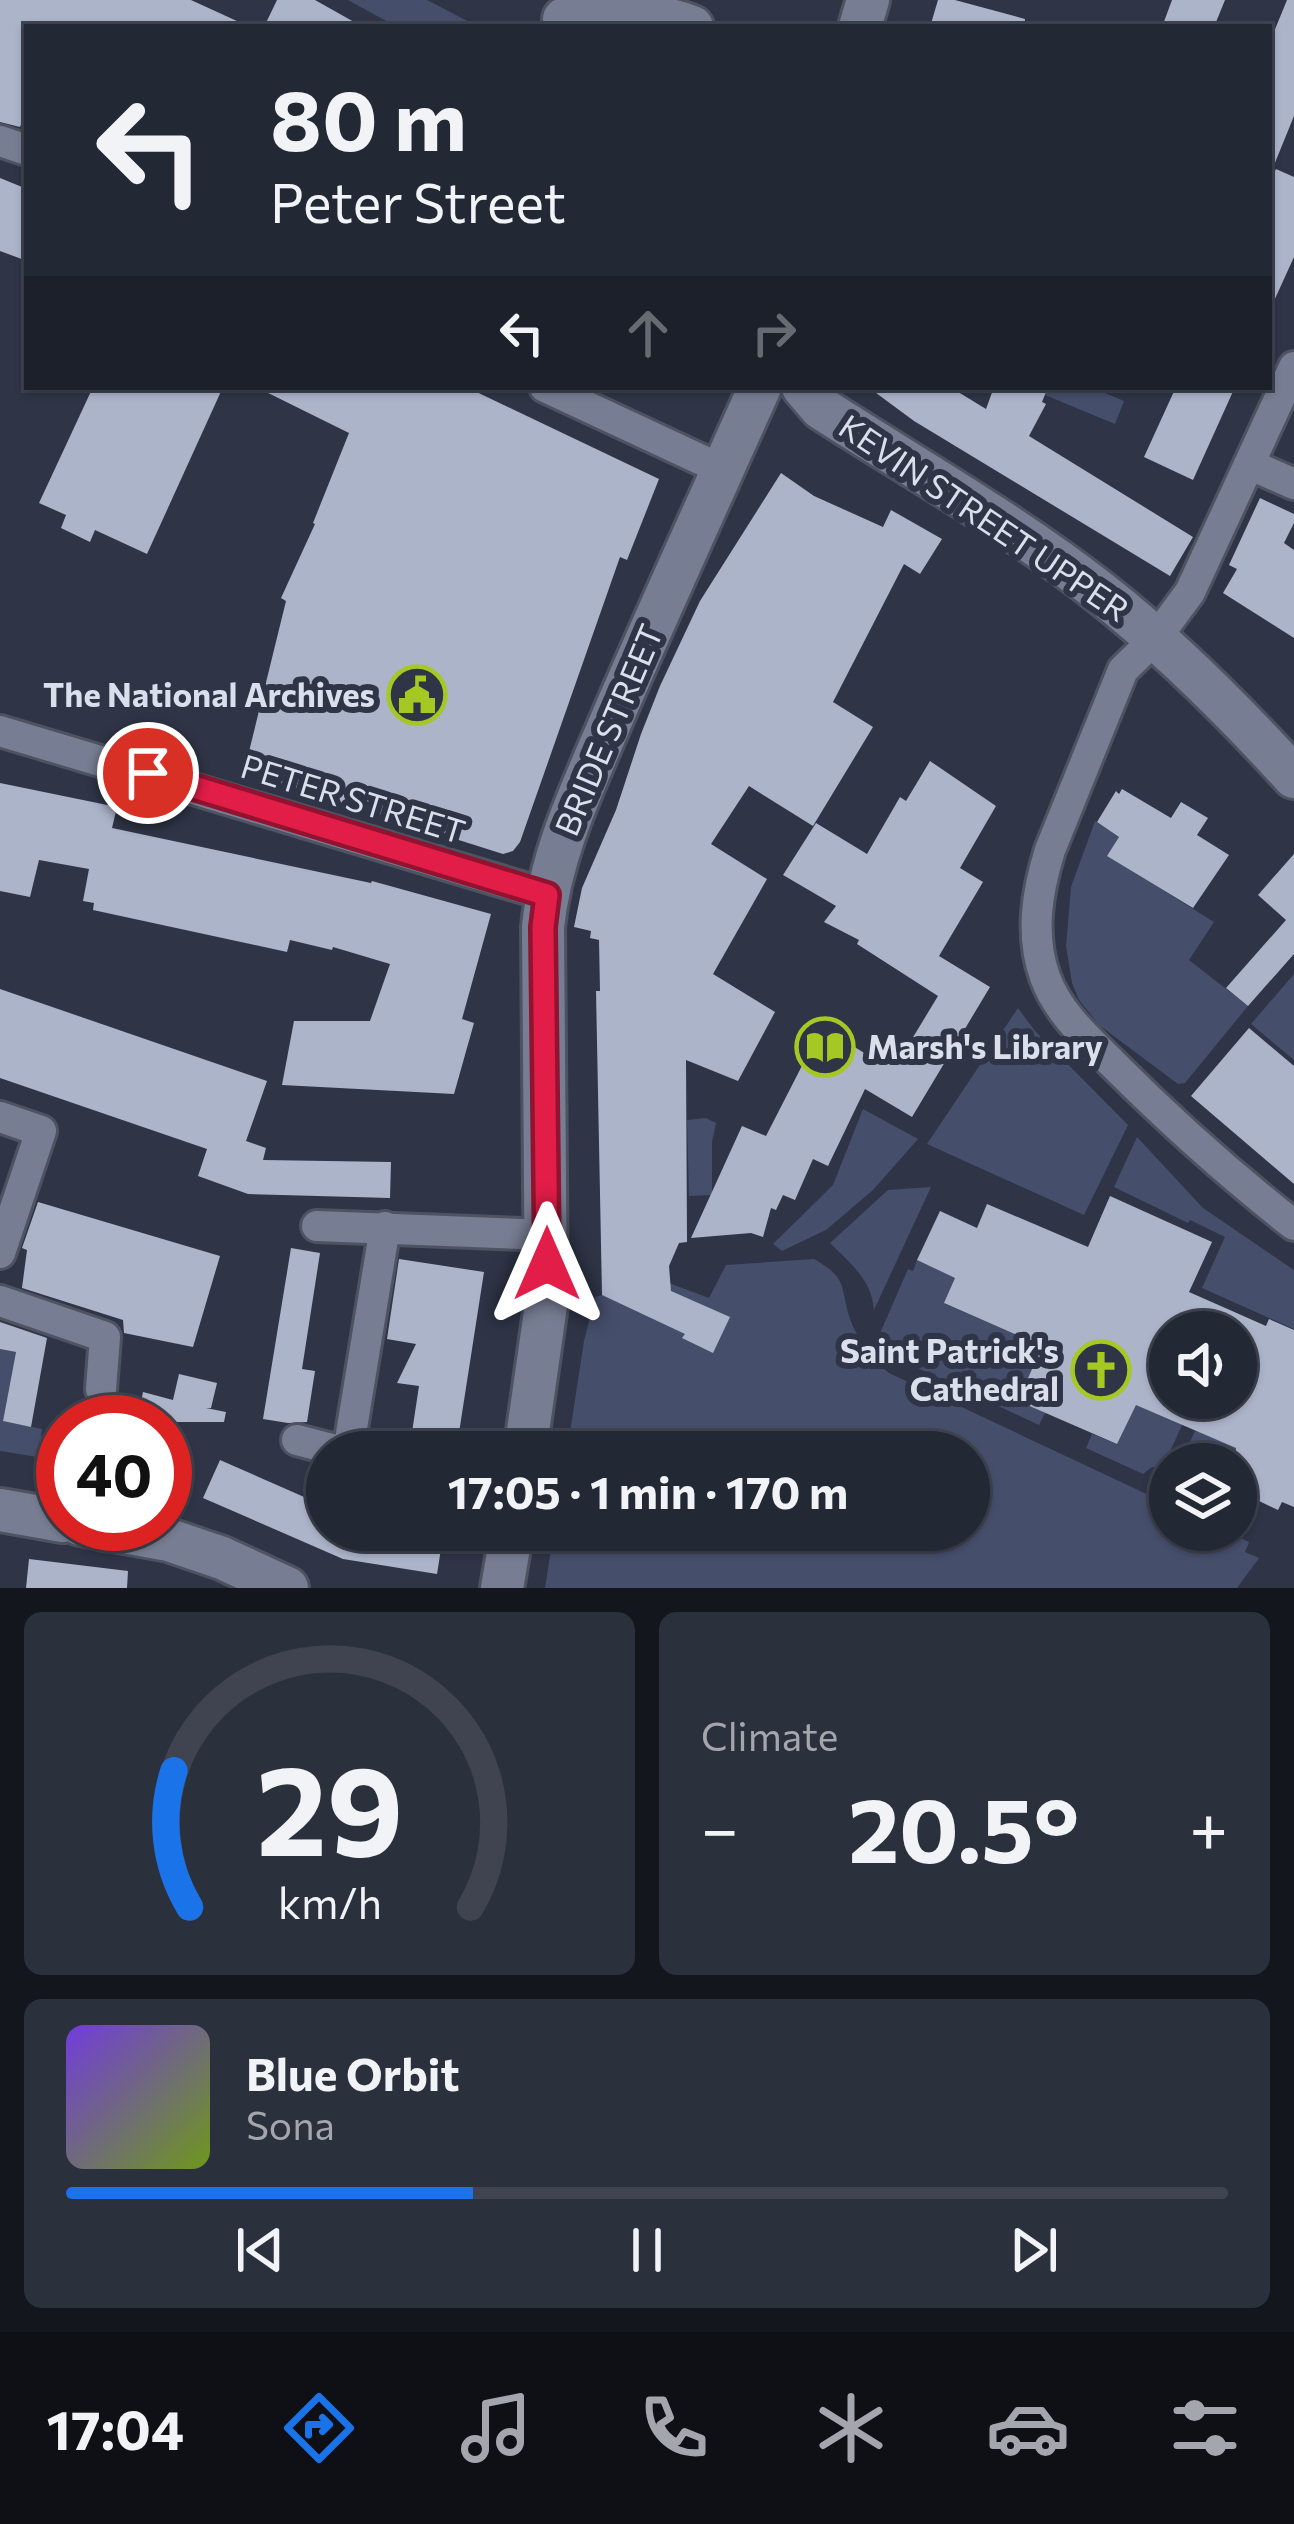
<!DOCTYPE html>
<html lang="en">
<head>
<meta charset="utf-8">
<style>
	:root { --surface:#232835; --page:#2b303d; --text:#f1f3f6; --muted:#a3a6ad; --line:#404450; --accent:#1a73e8 }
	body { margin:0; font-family:Commissioner,sans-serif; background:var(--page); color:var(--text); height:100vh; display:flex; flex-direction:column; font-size:45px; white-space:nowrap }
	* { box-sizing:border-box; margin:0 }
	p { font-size:39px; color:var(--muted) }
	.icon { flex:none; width:66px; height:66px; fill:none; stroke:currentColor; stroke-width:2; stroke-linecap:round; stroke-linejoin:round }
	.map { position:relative; height:1588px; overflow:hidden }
	.panel { display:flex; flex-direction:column; gap:24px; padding:24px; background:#13161d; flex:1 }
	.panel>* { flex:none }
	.hud { position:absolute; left:24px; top:24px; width:1248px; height:366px; border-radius:0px; box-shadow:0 3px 9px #0004,0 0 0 3px var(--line); background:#232835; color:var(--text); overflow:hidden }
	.fabs { position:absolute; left:1149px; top:1311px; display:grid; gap:24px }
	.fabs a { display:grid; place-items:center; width:108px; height:108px; border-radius:50%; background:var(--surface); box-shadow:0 3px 9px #0004,0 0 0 3px var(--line); font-size:60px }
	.speed { position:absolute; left:36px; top:1395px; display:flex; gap:24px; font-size:60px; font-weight:700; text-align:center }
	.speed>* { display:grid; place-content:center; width:156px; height:156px; border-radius:50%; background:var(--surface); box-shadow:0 3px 9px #0004,0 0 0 3px var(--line); line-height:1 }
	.speed .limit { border:18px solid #d22; background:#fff; color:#111 }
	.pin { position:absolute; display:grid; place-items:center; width:102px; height:102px; color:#fff; margin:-51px; border:6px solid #fff; border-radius:50%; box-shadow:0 3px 12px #0007 }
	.me { position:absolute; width:132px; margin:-66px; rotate:0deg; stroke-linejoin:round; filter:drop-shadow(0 0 9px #0008) }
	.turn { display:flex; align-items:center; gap:42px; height:252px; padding:0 48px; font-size:54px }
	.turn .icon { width:156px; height:156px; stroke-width:2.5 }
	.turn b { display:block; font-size:84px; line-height:102px }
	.lanes { display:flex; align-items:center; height:114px; padding:0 48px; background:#0003; justify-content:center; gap:60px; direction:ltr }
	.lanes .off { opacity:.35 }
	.big { font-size:90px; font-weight:700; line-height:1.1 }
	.panel .widget { flex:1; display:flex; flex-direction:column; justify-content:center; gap:18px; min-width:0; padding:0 42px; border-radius:18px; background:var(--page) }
	.panel .dial { align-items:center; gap:0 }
	.dial svg { height:312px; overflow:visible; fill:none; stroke:var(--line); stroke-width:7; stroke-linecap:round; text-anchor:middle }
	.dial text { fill:var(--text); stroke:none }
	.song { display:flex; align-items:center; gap:36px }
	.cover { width:144px; height:144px; border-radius:18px; background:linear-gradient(135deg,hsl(260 70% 55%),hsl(80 70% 35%)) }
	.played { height:12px; border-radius:6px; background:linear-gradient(90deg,var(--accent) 35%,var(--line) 35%) }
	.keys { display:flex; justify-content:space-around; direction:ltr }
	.heat { display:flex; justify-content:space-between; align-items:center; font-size:66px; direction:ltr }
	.panel .tiles { flex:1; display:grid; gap:24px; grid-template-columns:1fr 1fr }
	.widget:last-child { grid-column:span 2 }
	.trip { position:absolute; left:306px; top:1431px; width:684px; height:120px; border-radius:60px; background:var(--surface); box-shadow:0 3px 9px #0004,0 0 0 3px var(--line); font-weight:700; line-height:120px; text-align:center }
	.dock { display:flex; height:192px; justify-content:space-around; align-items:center; background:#0e1015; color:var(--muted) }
	.dock .icon { width:84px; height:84px }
	.dock .selected { color:var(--accent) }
	.dock b { font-size:54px; color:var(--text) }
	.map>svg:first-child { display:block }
	.green { fill:#454e6b }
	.building { fill:#acb4ca; fill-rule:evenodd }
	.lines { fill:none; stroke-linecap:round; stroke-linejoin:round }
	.street-casing { stroke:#4e5362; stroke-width:36 }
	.secondary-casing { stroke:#4e5362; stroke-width:48 }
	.street { stroke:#777e93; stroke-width:30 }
	.secondary { stroke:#777e93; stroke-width:42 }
	.route-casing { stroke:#92132f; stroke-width:30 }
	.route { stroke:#e11d48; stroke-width:21 }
	.labels { text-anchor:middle; stroke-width:12; stroke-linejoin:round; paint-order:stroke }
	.street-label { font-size:33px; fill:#dbdfeb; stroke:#2f3547 }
	.poi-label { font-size:33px; font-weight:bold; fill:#dbdfeb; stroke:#2f3547; text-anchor:end }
</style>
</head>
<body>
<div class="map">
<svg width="1294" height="1588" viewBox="0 0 1294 1588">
	<rect width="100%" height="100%" fill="#2f3547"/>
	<path class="green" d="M348 0H427L479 27H397Z
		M1048 387H1091L1124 401 1115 424 1045 395Z
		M1095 821 1119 837 1108 856 1214 922 1189 960 1248 1006 1185 1083 1178 1084 1099 1025 1079 1000 1072 983 1066 946 1071 887Z
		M1294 974V1060L1251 1024Z
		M1018 1008 1035 1031 1128 1125 1084 1215 927 1144Z
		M863 1109 918 1139 873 1190 826 1230 782 1251 773 1244 833 1185Z
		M706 1118 716 1123 712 1142V1195L689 1196 687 1120Z
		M1137 1137 1203 1208 1294 1270V1329L1202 1288 1225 1237 1190 1220 1188 1223 1114 1187Z
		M931 1187 874 1310C872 1280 850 1263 830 1243L888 1190Z
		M814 1259C847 1278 840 1284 849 1316 856 1337 871 1359 889 1373L1170 1505V1530H1224L1249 1542 1245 1552 1259 1558 1237 1588H545L554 1530H969V1452H567L584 1341 595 1297 661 1280 709 1298 726 1265Z
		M917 1260 955 1278 945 1304 1042 1346 1018 1400 1045 1413 1039 1425 892 1356 881 1341V1331L908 1269 913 1271Z
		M0 1349 16 1352 3 1421 42 1429 41 1436 63 1441V1461L0 1451Z
		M1141 1393 1182 1425 1163 1467H1152L1143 1474 1086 1448 1092 1434 1117 1444Z
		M1195 1431 1248 1442 1236 1464H1180Z"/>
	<path class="building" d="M0 0H191L250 27H27V124L22 122 20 127 0 122Z
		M277 0H315L363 27H264Z
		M938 0H955L1025 19 1024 27H930Z
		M1172 0H1225L1214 27H1162Z
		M1287 0H1294V116L1270 175 1269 44Z
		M1276 169 1294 177V257L1269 312V184Z
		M0 178 27 189V261L0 251Z
		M93 387H223L147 554 95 530 90 542 61 528 66 515 39 503Z
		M256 387H466L659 479 627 560 620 557 520 842 513 851 503 854 244 772 286 601 281 598 315 524 313 523 349 433Z
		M868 387H950L986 409 994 387H1048L1042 402 1046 404 1029 436 1193 537 1170 576 914 421Z
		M1176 387H1235L1193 480 1144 457Z
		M781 473 814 496 883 527 891 510 942 539 920 574 904 564 833 702 873 727 813 826 749 786 711 844 767 879 713 974 775 1012 738 1081 686 1060 687 1242 679 1243 669 1266 671 1291 730 1317 713 1353 682 1338 685 1334 602 1295 596 991H600L599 940 590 938 591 931 574 927 582 888 616 810 641 734 660 686 700 601Z
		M1260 498 1294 514V523L1284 543 1294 550V638L1223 593 1237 569 1229 565Z
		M930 761 996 806 960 868 983 882 939 956 990 987 912 1117 865 1089 828 1166 813 1159 795 1200 783 1195 776 1210 771 1208 763 1237 751 1233 691 1238 742 1126 766 1136 808 1054 805 1053 818 1025 881 1063 886 1055 898 1062 938 996 857 944 859 940 824 922 836 906 783 875 816 823 867 854 900 797 906 801Z
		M0 783 117 807 112 828 371 883 372 881 491 914 462 1019 474 1023 454 1094 282 1085 294 1021H370L390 964 333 947 332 950 290 940 287 952 93 910 94 903 83 901 89 869 39 860 30 897 0 891Z
		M1122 789 1171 818 1181 802 1208 818 1197 835 1229 855 1193 908 1107 856 1119 837 1097 822 1116 791 1119 794Z
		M1294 854V954L1248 1006 1226 988 1286 920 1258 895Z
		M0 989 267 1081 246 1141 266 1148 263 1160 391 1162 390 1198 248 1194 198 1176 207 1149 0 1078Z
		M1249 1028 1294 1066V1184L1191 1096Z
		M1110 1196 1212 1242 1189 1292 1266 1326 1269 1319 1294 1330V1507L1282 1502 1278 1510 1236 1490V1448L1136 1405 1117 1444 1018 1401 1042 1346 944 1303 955 1278 917 1260 940 1211 977 1228 987 1204 1088 1247ZM1170 1332H1236V1398H1170Z
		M38 1202 220 1256 193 1347 124 1333 123 1320 22 1288 27 1250 22 1248Z
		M291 1248 320 1253 302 1369 315 1371 307 1422 288 1423 263 1419Z
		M399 1259 484 1272 456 1452H409L419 1386 397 1383 416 1344 387 1339Z
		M0 1322 47 1338 31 1427 3 1421 16 1352 0 1349Z
		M179 1374 217 1383 211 1408H206L226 1412 224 1422H137L143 1392 173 1400Z
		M220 1460 327 1507V1532L408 1545 410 1530H444L437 1574 343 1559 203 1498Z
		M29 1559 128 1571 127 1588H26Z"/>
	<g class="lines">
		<g class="street-casing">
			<path id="street" d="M0 141 27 150
				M1294 367 1190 592 1156 638 1123 670 1050 850C1037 892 1030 935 1045 977 1058 1013 1087 1038 1113 1064 1170 1121 1230 1175 1294 1225
				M545 387 723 470
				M1249 464 1294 484
				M0 731 547 895
				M0 1117 41 1131 0 1253
				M317 1226 548 1235
				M0 1301 105 1337 101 1389
				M297 1440 343 1452
				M348 1452 385 1227"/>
		</g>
		<g class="secondary-casing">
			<path id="secondary" d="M564 19C604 19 654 10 692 27
				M860 27 868 0
				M803 387 821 408C914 468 1013 524 1100 592 1170 647 1234 711 1294 777
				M525 1452 546 1305 543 927C551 849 586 781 616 709 663 601 712 494 760 387
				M0 1510 63 1521
				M80 1524 169 1540 222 1558 287 1588
				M502 1588 512 1530"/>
		</g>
		<use href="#street" class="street"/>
		<use href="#secondary" class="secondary"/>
	</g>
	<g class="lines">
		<g class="route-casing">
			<path id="route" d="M148 773 547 895 543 927 547 1264"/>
		</g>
		<use href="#route" class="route"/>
	</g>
	<defs>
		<g id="civic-ring" transform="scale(3)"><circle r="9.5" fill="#2f3547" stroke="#a5c823" stroke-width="1.5"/><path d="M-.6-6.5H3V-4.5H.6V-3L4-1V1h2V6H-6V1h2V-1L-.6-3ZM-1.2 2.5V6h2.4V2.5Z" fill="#a5c823"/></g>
		<g id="library-ring" transform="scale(3)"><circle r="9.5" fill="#2f3547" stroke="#a5c823" stroke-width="1.5"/><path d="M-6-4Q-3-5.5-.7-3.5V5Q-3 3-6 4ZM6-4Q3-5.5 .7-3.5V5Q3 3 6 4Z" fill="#a5c823"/></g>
		<g id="church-ring" transform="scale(3)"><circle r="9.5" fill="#2f3547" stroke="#a5c823" stroke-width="1.5"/><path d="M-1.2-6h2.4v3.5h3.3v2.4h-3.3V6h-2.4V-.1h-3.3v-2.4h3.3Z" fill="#a5c823"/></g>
	</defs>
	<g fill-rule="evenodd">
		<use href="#civic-ring" x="417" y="695"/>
		<use href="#library-ring" x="825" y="1047"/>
		<use href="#church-ring" x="1101" y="1370"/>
	</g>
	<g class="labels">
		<g class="street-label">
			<text transform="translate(984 518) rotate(34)" y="12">KEVIN STREET UPPER</text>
			<text transform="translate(609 730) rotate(-67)" y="12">BRIDE STREET</text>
			<text transform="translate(353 799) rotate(17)" y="12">PETER STREET</text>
		</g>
		<g class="poi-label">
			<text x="375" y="707">The National Archives</text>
			<text x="867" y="1059" text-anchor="start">Marsh's Library</text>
			<text x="1059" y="1363">Saint Patrick's<tspan x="1059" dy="38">Cathedral</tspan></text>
		</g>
	</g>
</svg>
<div class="fabs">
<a><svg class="icon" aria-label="sound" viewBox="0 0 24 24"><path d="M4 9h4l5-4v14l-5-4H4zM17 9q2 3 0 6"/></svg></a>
<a><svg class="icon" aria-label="layers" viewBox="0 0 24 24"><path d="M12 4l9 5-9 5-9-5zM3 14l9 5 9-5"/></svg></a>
</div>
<div class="speed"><div class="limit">40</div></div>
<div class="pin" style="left:148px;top:773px;background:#d93025"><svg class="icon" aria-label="arrive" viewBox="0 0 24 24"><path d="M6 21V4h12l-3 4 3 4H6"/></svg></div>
<svg class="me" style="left:547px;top:1264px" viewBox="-20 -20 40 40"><path d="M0-17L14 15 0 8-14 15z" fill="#e11d48" stroke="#fff" stroke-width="4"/></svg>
<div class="trip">17:05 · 1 min · 170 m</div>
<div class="hud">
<div class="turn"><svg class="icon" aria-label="left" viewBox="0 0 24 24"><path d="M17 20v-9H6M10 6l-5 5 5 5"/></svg><div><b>80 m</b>Peter Street</div></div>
<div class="lanes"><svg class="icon" aria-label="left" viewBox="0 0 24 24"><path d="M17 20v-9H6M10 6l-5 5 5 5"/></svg><svg class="icon off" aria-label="ahead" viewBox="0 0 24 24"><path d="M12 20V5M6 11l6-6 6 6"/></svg><svg class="icon off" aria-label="right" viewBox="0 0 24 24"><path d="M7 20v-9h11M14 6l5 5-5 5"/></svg></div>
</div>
</div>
<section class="panel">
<div class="tiles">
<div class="widget dial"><svg viewBox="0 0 100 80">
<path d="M14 69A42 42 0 1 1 86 69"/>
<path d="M14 69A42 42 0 0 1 10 34" stroke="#1a73e8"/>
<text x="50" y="56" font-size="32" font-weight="700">29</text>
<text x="50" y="72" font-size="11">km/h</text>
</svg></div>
<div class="widget"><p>Climate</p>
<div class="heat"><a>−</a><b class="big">20.5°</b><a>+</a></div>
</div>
<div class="widget">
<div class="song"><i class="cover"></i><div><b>Blue Orbit</b><p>Sona</p></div></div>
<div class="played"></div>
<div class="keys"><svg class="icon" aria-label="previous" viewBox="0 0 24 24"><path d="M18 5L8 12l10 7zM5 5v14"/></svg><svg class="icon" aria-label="pause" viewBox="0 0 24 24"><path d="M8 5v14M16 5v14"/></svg><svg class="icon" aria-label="next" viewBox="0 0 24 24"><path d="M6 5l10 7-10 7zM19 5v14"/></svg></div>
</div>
</div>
</section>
<nav class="dock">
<b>17:04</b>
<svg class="icon selected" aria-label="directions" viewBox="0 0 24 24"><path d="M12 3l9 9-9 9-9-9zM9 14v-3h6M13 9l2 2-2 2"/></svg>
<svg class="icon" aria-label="music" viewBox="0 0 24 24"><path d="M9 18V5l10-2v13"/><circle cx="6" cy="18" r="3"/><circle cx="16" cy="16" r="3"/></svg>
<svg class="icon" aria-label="phone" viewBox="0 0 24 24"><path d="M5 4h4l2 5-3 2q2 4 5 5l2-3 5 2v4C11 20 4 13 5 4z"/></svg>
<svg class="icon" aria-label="climate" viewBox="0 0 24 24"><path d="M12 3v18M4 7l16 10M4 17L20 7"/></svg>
<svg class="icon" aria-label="car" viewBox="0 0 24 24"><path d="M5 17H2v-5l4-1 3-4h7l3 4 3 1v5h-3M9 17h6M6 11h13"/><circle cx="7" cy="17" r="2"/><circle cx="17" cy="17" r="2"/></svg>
<svg class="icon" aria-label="filters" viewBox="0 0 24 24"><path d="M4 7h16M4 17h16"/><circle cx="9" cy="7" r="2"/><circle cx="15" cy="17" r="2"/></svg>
</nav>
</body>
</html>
